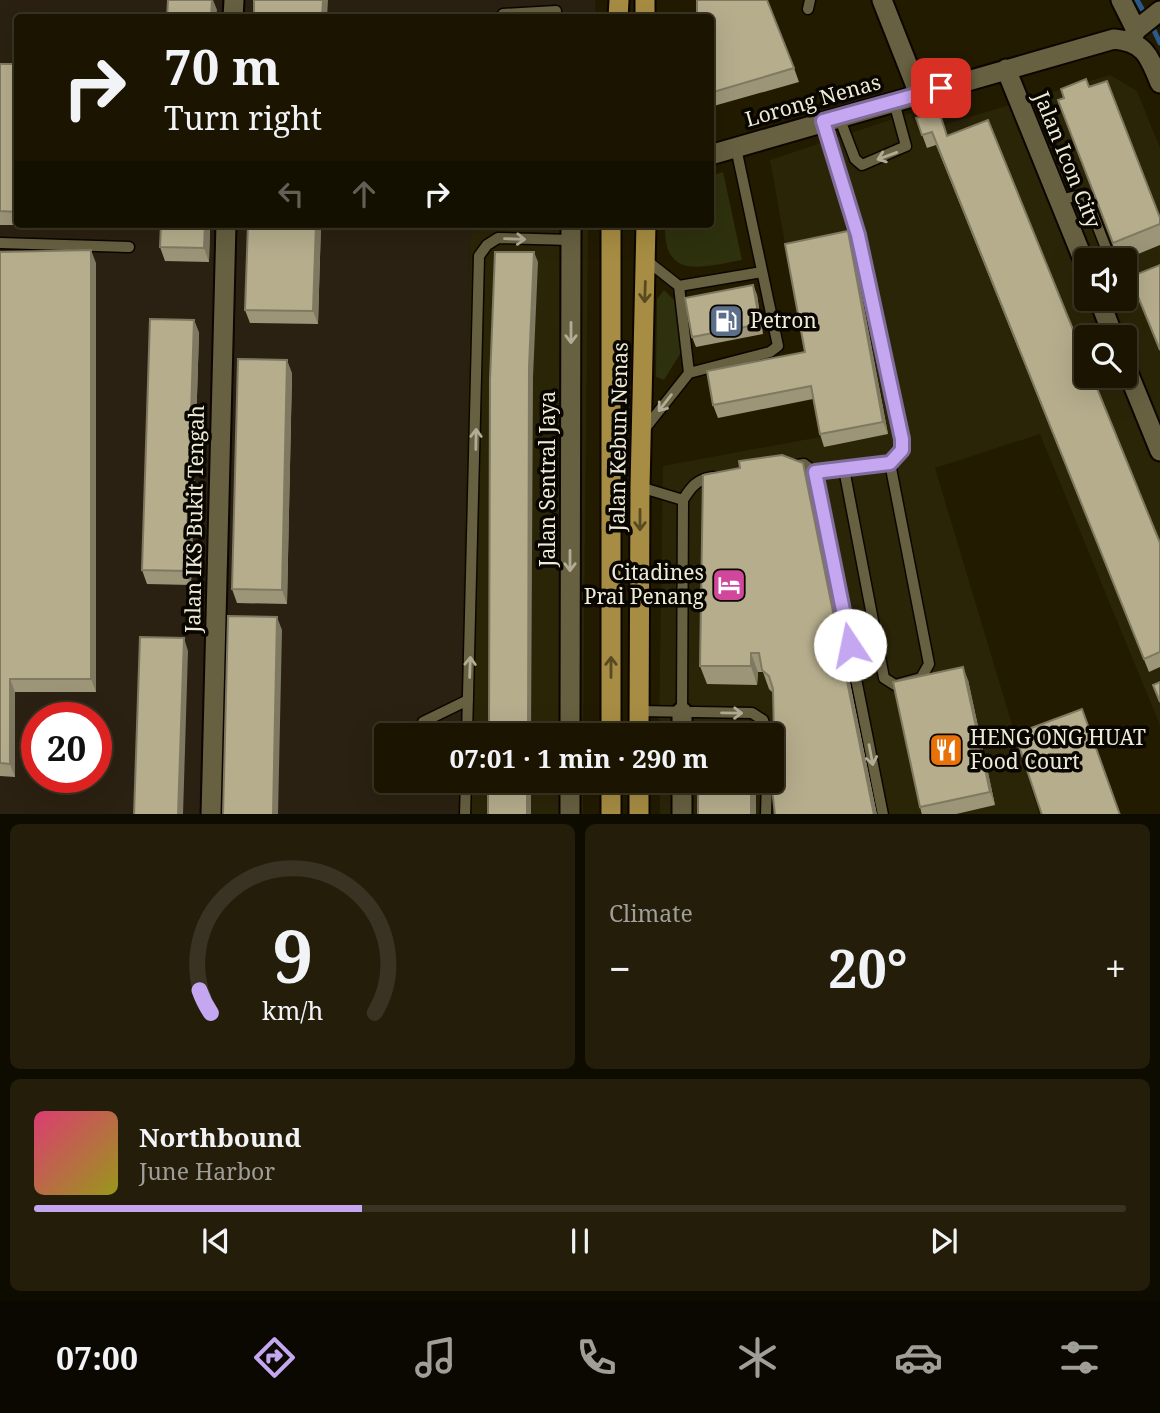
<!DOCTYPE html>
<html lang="en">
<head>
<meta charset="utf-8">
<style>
	:root { --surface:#1a1400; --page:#231d0a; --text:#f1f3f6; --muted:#9f9e99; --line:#383322; --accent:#c5a7f1 }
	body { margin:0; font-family:"Noto Serif",serif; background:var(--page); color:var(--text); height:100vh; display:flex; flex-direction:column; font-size:26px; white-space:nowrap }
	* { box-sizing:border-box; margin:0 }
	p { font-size:23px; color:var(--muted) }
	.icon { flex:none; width:38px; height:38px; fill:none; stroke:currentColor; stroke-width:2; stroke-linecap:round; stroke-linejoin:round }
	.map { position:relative; height:814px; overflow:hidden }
	.details { display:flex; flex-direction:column; gap:10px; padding:10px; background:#0e0b00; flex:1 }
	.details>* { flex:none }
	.guide { position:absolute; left:14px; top:14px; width:700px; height:214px; border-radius:7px; box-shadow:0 7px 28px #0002,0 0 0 2px var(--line); background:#1a1400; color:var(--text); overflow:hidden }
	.buttons { position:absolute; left:1074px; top:248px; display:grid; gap:14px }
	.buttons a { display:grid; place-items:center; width:63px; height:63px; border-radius:7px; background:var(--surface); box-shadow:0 7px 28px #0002,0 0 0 2px var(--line); font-size:35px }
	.speed { position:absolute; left:21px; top:702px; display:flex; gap:14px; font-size:35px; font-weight:700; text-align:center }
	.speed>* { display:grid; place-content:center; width:91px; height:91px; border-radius:50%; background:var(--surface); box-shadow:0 7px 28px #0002,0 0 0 2px var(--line); line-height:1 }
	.speed .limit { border:10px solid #d22; background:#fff; color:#111 }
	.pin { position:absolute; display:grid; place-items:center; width:60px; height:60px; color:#fff; margin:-30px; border-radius:14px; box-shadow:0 4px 10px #0006 }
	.me { position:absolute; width:77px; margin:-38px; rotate:349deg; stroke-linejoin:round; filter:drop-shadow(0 0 5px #0008) }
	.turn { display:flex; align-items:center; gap:24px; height:147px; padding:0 35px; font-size:32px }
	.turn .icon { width:91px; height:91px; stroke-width:2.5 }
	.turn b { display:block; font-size:49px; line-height:60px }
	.lanes { display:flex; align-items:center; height:66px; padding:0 35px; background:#0003; justify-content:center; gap:35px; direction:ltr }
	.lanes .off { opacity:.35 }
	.big { font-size:52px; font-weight:700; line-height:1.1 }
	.details .widget { flex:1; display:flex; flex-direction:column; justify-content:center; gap:10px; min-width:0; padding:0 24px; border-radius:10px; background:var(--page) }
	.details .dial { align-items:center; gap:0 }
	.dial svg { height:182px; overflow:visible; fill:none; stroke:var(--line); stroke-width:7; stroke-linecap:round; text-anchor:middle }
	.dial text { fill:var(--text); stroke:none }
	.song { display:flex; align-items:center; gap:21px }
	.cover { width:84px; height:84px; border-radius:10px; background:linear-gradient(135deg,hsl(340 70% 55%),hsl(60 70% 35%)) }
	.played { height:7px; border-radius:4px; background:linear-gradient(90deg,var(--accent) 30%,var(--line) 30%) }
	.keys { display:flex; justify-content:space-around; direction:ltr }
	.heat { display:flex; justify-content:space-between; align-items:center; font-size:38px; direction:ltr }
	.details .tiles { flex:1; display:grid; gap:10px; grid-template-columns:1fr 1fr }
	.widget:last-child { grid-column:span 2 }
	.trip { position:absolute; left:374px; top:723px; width:410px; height:70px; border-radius:7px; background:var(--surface); box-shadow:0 7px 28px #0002,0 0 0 2px var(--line); font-weight:700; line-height:70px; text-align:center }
	.tab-bar { display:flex; height:112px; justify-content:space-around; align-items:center; background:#0a0800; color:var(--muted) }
	.tab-bar .icon { width:49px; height:49px }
	.tab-bar .selected { color:var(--accent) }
	.tab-bar b { font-size:32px; color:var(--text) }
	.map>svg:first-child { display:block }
	.built { fill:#2b2508; fill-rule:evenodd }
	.industrial { fill:#2b2112; fill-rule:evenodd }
	.green { fill:#2e310d }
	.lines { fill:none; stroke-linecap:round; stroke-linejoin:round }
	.stream { stroke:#295a89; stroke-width:5 }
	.service-casing { stroke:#0c0600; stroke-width:13 }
	.minor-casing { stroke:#0c0600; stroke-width:23 }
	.primary-casing { stroke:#0c0600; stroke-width:23 }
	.service { stroke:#676041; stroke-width:10 }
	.minor { stroke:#676041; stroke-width:19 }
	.primary { stroke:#a78d43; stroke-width:19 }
	.wall { fill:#9c9578 }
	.shaded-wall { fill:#7f7962 }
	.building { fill:#b5ad8c; stroke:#7f7962; stroke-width:2 }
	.oneway { stroke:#b1ac95 }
	.oneway2 { stroke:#584a22 }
	.route-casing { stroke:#806d9d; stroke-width:18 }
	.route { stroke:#c5a7f1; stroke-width:12 }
	.labels { text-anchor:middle; stroke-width:7; stroke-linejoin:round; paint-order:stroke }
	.street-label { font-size:21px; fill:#eeebd9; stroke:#090600 }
	.poi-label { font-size:21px; fill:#eeebd9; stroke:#090600; text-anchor:start }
</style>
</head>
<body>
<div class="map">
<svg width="1160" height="815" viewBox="0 0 1160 815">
	<rect width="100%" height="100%" fill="#221b00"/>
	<path class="built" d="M1110 75 1137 91 1160 148V725L1040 434 935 468 1039 814H660V781L772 780V735H659L663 466 820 437 770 160 911 113 919 132ZM1087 261H1125V299H1087ZM1087 338H1125V376H1087Z
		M560 224H588L583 735H461L470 236 480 226 559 230Z
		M460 781H583V814L459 815Z"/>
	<path class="industrial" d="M0 0H595L596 18H18V224H510V227L480 226 470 236 461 735H387V780L460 781 459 814H0ZM37 718H96V777H37Z"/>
	<path class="green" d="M723 172 742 260C702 267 663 281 665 224H710L711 176Z
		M664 290 676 302 683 349 664 380 656 377 657 299Z"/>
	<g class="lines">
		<path class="stream" d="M1137 0 1146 16
			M1151 24 1160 43"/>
		<g class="service-casing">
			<path id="service" d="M808 9 810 0
				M503 14 556 11
				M839 117 855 159 862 165 906 146 894 102
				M1059 200 1085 194 1111 261
				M0 243 129 247
				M646 260 679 286 689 373
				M679 286 762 272
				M643 431 689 373 770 352 778 346 736 148
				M791 466 804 464 815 472 883 815
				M844 469 884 678 895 685 921 678 929 664 890 463
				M815 472 890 463 903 450 858 235 823 121
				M640 487 683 500
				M683 500C691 487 697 479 713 477
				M639 711 752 713 763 720 768 735
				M682 712 683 500
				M423 722 468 700
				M467 735 479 256 487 245 498 238 571 240
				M465 815 466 780
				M766 815 767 780"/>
		</g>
		<g class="minor-casing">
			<path id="minor" d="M882 0 919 94
				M1121 0 1136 30
				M233 18 234 0
				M1131 41 1136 30 1160 11
				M1006 69 1087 269
				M710 155 1114 39C1145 42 1149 56 1160 83
				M1099 299 1114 338
				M1125 365 1160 451
				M570 735 571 224
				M682 735V712
				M211 815 226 224
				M570 815V780
				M682 815V780"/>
		</g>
		<g class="primary-casing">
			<path id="primary" d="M645 0V18
				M618 18 619 0
				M611 224V735
				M639 735 640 487 646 224
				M611 780V815
				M639 815V780"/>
		</g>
		<use href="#service" class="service"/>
		<use href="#minor" class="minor"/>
		<use href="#primary" class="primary"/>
	</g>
	<path class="wall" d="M710 18 794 68 799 82 710 107Z
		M0 64H18V224H93V225H0Z
		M1089 87 1160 218V245L1121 261H1119L1058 100Z
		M916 118 948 136 1160 543V667L1149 672 936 145 927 148Z
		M161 224H210L209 262 165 261 160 247Z
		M248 224H321L318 324 250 323 245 310Z
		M852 244 888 434 824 447 820 434 813 399 718 418 713 405 805 352Z
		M0 252 96 263V692H15V777L0 776Z
		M753 285 757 295 763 334 696 347 692 337Z
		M194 320 199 333 191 585 147 584 142 570Z
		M292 373 287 604 237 603 232 589Z
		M809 482 877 815H775L781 773 773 693 769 689 763 672H758L757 685 707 684 700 666Z
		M968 680 995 805 952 815H922L920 807Z"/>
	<path class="shaded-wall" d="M212 0H213L217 10 216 18H211Z
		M323 0H328L327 18H322Z
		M205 224H210L209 262 204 248Z
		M316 224H321L318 324 313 311Z
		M848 231 852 244 888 434 883 422Z
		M91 250 96 263V692L91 679Z
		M534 252 538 262 533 377 531 735H528L529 367Z
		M753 285 757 295 763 334 760 324Z
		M194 320 199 333 191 585 186 571Z
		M287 360 292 373 287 604 282 590Z
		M803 463 809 482 877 815H874Z
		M277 617 282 630 278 815H273Z
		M184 638 188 651 183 815H178Z
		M751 653 758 672 757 685 751 666Z
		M963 667 968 680 995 805 990 792Z
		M10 679 15 692V777L10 764Z
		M527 780H531V815H527Z
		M751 780H756V815H751Z"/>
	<path class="building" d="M168 0H212L211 18H167Z
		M254 0H323L322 18H254Z
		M697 0H767L794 68 710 93V18H697Z
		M0 64H18V212L0 211Z
		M1086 79 1089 87 1107 81 1160 218V224L1113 243 1058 100 1064 98 1061 89Z
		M939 111 947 136 988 120 1087 364V376H1092L1160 543V652L1144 659 932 132 922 135 916 118Z
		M161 224H205L204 248 160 247Z
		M248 224H316L313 311 245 310Z
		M848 231 883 422 820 434 811 386 713 405 707 371 805 352 785 244Z
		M91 250V679H10V764L0 763V252Z
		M495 252H534L529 367 528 735H489L490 380Z
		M1160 265V350L1130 277Z
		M753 285 760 324 692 337 685 298Z
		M150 319 194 320 186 571 142 570Z
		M238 359 287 360 282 590 232 589Z
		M782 455 803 463 874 815H775L771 780 772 775 781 773 774 735 773 689 769 676 762 670 759 653H751V666H700L703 475 740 468 739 461Z
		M228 616 277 617 273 815H223Z
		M140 637 184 638 178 815H134Z
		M963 667 990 792 920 807 893 682Z
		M1160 682V702L1153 685Z
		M1082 709 1120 815H1042L1015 734Z
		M698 723 744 724 752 732V735H698Z
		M488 780H527V815H488Z
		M698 780H751V815H698Z"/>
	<defs><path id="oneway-shaft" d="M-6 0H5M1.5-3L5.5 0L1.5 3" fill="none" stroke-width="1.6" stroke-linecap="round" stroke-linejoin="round" transform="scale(1.75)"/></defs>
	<g class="oneway">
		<use href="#oneway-shaft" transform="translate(887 156) rotate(160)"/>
		<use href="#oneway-shaft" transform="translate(515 239) rotate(2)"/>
		<use href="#oneway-shaft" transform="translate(571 333) rotate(90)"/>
		<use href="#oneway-shaft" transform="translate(665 403) rotate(128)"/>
		<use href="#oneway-shaft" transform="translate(476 439) rotate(-89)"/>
		<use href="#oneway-shaft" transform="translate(570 561) rotate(90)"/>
		<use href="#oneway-shaft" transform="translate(470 667) rotate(-88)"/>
		<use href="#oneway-shaft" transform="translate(732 713) rotate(1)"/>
		<use href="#oneway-shaft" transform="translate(871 755) rotate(79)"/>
	</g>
	<g class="oneway2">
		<use href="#oneway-shaft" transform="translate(645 292) rotate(92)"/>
		<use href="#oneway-shaft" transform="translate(640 520) rotate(90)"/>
		<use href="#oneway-shaft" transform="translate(611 667) rotate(-90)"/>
	</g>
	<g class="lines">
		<g class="route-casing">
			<path id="route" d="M850 645 815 472 890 463 902 450V439L858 235 823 121 941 88"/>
		</g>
		<use href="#route" class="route"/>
	</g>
	<defs>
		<g id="fuel-square" transform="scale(1.75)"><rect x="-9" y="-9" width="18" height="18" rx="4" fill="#5c6f8a" stroke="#090600"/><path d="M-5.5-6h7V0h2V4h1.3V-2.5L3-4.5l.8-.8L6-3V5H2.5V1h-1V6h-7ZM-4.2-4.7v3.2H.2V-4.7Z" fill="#fff"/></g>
		<g id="hotel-square" transform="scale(1.75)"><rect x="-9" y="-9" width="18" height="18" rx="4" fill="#d1479c" stroke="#090600"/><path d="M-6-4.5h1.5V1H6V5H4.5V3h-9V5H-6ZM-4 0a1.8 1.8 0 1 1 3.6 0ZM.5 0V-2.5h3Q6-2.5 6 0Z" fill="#fff"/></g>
		<g id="restaurant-square" transform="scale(1.75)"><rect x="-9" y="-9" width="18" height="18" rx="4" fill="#e8710a" stroke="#090600"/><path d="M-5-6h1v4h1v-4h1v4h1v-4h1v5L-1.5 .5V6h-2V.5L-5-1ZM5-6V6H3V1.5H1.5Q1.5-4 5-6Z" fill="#fff"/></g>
	</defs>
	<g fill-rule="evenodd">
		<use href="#fuel-square" x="726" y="321"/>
		<use href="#hotel-square" x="729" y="585"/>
		<use href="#restaurant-square" x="946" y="750"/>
	</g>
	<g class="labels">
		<g class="street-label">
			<text transform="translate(813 101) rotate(-16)" y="7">Lorong Nenas</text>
			<text transform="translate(1067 160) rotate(68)" y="7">Jalan Icon City</text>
			<text transform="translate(619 437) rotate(-89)" y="7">Jalan Kebun Nenas</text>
			<text transform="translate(548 479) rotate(-90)" y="7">Jalan Sentral Jaya</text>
			<text transform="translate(195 519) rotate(-89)" y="7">Jalan IKS Bukit Tengah</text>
		</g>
		<g class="poi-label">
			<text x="750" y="328">Petron</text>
			<text x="704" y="580" text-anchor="end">Citadines<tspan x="704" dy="24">Prai Penang</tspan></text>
			<text x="970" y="745">HENG ONG HUAT<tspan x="970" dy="24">Food Court</tspan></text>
		</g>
	</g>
</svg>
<div class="buttons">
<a><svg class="icon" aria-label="sound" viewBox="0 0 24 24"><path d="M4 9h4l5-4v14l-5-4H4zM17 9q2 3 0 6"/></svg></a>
<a><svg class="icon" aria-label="search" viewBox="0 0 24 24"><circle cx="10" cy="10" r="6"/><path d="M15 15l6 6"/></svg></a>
</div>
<div class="speed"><div class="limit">20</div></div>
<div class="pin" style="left:941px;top:88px;background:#d93025"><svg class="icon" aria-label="arrive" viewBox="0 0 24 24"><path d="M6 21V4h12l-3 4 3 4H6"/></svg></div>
<svg class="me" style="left:850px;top:645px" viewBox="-20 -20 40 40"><circle r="19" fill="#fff"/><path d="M0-13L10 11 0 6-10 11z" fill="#c5a7f1"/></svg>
<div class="trip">07:01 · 1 min · 290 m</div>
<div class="guide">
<div class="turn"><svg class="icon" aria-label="right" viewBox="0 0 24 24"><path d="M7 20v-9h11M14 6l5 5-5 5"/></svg><div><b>70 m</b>Turn right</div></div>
<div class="lanes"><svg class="icon off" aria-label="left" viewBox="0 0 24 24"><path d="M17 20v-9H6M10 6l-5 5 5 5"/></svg><svg class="icon off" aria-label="ahead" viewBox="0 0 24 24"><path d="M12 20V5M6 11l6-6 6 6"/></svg><svg class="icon" aria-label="right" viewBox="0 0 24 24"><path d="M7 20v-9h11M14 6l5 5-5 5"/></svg></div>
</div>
</div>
<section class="details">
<div class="tiles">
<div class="widget dial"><svg viewBox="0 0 100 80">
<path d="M14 69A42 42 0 1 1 86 69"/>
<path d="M14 69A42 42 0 0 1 9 59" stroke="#c5a7f1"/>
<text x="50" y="56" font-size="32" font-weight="700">9</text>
<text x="50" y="72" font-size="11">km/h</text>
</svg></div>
<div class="widget"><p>Climate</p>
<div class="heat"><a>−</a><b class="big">20°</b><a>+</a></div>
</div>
<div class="widget">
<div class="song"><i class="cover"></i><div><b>Northbound</b><p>June Harbor</p></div></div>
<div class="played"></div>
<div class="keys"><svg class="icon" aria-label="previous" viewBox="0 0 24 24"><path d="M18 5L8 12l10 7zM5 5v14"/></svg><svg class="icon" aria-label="pause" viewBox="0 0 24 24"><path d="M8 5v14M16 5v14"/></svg><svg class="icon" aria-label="next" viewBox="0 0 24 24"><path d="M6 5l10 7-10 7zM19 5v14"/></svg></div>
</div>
</div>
</section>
<nav class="tab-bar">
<b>07:00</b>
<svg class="icon selected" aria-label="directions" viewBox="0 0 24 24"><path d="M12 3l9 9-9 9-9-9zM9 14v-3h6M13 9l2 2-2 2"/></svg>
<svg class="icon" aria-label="music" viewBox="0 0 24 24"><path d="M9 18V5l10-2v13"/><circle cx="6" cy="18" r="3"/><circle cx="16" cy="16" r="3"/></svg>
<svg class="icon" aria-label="phone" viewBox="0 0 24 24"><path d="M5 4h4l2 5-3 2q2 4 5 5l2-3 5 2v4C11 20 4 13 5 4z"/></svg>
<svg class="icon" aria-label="climate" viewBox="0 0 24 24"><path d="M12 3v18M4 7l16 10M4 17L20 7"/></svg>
<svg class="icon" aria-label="car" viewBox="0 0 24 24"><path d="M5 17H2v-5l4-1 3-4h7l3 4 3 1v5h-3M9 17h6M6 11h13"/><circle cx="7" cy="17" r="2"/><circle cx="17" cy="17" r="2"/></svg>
<svg class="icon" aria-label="filters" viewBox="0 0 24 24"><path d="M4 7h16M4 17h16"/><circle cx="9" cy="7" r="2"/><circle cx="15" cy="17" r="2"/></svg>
</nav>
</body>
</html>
